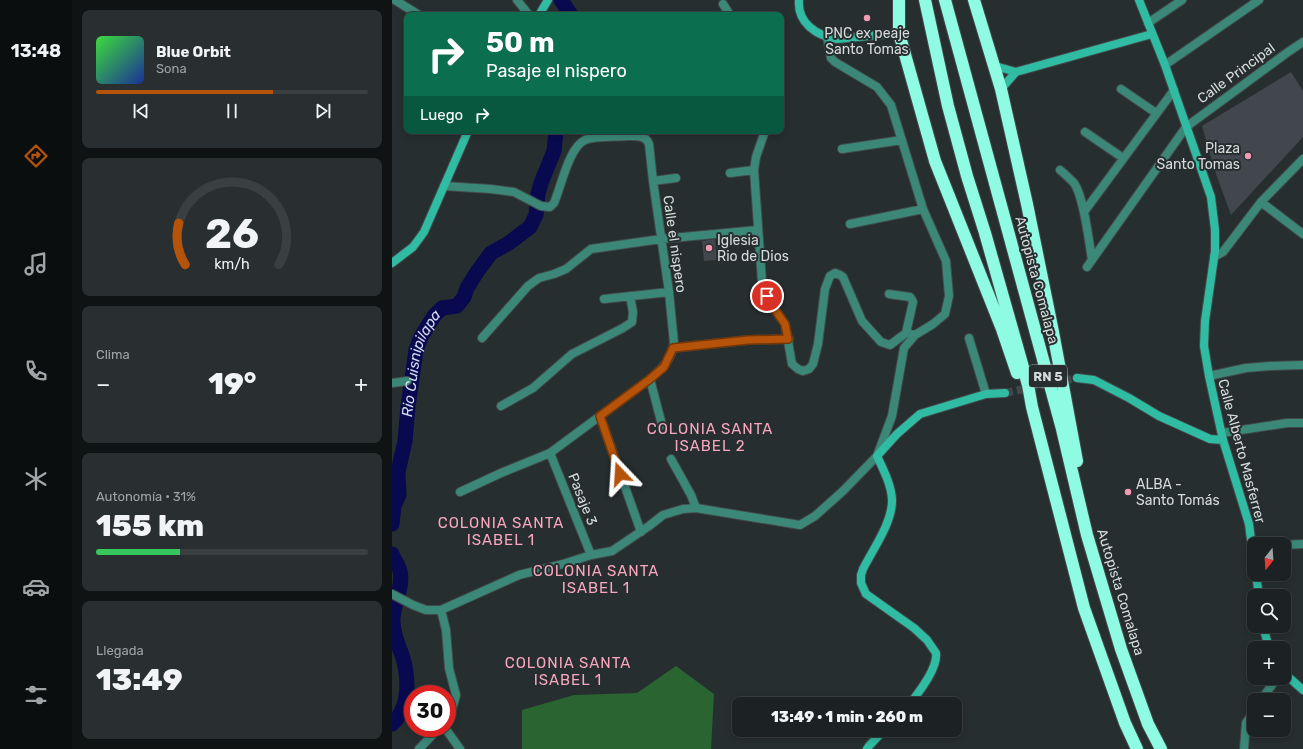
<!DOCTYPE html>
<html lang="es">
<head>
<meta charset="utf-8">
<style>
	:root { --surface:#1c2224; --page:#292f31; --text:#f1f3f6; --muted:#a0a4a6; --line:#3a3f41; --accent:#b45309 }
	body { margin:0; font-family:Rubik,sans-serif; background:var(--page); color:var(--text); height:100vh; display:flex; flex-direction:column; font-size:15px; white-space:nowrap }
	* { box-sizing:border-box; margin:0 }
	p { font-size:13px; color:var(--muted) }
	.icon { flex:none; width:22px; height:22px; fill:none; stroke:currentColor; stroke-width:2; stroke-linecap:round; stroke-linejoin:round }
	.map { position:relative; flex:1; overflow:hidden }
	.side { display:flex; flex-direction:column; gap:10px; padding:10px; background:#0f1314; width:320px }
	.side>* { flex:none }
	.banner { position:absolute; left:12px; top:12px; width:380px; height:122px; border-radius:8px; box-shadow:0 2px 6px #0003,0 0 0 1px var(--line); background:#0b6e4f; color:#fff; overflow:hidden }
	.needle { width:26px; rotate:197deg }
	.fabs { position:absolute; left:855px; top:537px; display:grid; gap:8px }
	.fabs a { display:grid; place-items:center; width:44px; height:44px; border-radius:8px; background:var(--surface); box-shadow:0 2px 6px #0003,0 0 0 1px var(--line); font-size:20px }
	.speed { position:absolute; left:12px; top:685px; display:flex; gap:8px; font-size:20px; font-weight:700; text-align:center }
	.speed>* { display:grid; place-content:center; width:52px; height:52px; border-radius:50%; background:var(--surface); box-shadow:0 2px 6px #0003,0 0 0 1px var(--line); line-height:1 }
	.speed .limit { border:6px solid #d22; background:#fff; color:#111 }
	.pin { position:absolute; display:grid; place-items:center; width:34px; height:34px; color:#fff; margin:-17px; border:2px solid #fff; border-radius:50%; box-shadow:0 1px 4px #0007 }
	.me { position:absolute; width:44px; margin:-22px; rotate:340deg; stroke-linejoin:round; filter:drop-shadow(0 0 3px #0008) }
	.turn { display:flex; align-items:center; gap:14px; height:84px; padding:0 16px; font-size:18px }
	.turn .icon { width:52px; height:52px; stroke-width:2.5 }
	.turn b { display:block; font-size:28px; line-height:34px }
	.then { display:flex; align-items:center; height:38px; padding:0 16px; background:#0003; gap:8px; font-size:15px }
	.big { font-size:30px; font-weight:800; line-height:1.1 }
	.side .card { flex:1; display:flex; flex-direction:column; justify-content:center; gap:6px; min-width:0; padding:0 14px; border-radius:8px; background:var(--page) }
	.side .dial { align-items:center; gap:0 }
	.dial svg { height:104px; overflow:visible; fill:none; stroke:var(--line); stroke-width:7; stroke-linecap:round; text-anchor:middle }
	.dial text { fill:var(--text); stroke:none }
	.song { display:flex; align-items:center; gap:12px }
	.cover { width:48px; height:48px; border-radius:6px; background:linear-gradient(135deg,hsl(120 70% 55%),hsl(230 70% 35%)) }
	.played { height:4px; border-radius:2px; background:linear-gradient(90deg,var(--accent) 65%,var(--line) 65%) }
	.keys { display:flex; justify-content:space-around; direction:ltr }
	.heat { display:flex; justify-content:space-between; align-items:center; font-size:22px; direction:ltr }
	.charge { height:6px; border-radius:3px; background:linear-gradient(90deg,#34c759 31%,var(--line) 0) }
	.trip { position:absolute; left:340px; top:697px; width:230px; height:40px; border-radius:8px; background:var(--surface); box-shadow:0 2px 6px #0003,0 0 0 1px var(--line); font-weight:800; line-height:40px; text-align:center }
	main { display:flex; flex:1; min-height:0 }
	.menu { display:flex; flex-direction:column; width:72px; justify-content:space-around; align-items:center; background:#0b0e0e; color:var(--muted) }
	.menu .icon { width:28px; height:28px }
	.menu .current { color:var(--accent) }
	.menu b { font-size:18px; color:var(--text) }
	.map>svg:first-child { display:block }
	.green { fill:#2a6431 }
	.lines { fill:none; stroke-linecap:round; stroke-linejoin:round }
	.river { stroke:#08094e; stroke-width:15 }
	.building { fill:#41474c }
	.secondary-tunnel { stroke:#40484a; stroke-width:8; stroke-dasharray:8 4; stroke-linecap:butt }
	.street-casing { stroke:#424a4b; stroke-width:10 }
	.secondary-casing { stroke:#424a4b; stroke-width:10 }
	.highway-casing { stroke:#424a4b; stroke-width:14 }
	.street { stroke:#3b8878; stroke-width:8 }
	.secondary { stroke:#30bca3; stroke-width:8 }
	.highway { stroke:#8ffbe2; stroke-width:12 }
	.route-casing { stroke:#753606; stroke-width:10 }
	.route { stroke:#b45309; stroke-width:7 }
	.poi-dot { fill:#f19ab1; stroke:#262e30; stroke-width:1.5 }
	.labels { text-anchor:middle; stroke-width:4; stroke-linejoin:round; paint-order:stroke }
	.shield { fill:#262e30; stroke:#a0a6a8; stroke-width:1 }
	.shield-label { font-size:13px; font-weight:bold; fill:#d5dadb }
	.poi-label { font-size:14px; fill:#d5dadb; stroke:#262e30; text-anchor:start }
	.street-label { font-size:14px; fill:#d5dadb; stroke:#262e30 }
	.water-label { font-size:15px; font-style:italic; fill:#d2d9ee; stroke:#262e30 }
	.neighbourhood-label { font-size:15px; letter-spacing:1px; fill:#f9a7bd; stroke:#262e30 }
</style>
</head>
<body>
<main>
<nav class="menu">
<b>13:48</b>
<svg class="icon current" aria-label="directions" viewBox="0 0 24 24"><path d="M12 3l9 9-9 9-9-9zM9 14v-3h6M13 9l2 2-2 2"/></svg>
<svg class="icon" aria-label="music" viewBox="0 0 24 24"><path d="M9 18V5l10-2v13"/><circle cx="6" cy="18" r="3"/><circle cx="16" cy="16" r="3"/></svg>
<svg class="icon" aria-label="phone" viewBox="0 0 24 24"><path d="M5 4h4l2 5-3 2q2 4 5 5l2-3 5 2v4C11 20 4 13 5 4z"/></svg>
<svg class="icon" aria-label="climate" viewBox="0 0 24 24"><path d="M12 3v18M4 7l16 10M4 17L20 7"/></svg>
<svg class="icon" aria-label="car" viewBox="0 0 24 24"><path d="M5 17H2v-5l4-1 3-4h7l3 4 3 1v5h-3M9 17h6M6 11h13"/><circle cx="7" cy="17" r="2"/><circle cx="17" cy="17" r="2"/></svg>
<svg class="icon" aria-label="filters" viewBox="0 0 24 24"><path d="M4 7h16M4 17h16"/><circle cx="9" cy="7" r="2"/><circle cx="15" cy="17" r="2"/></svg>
</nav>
<section class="side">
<div class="card">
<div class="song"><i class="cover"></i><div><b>Blue Orbit</b><p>Sona</p></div></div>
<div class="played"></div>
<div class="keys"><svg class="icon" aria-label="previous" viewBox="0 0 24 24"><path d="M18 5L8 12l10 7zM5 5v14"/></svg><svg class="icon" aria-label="pause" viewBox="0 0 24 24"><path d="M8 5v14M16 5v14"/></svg><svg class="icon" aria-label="next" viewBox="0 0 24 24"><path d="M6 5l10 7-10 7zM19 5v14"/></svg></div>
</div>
<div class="card dial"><svg viewBox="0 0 100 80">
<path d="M14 69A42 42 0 1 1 86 69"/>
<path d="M14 69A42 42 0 0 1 9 37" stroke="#b45309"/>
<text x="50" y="56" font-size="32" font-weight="700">26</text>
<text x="50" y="72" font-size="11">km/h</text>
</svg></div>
<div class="card"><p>Clima</p>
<div class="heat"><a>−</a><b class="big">19°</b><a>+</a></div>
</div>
<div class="card"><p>Autonomía · 31%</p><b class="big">155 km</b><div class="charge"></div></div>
<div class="card"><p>Llegada</p><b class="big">13:49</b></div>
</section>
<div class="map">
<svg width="911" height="749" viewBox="0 0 911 749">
	<rect width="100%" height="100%" fill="#262e30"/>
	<path class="green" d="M284 666 322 694 319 749H130V710L182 695 245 693Z"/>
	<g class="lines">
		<g class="river">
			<path d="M169 0 179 15"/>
			<path id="s1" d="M0 524 2 506 7 495 6 472 13 441 16 407 24 350 29 337 42 316 50 308 65 306 72 297 75 288 85 272 99 253 117 243 138 227 144 215 146 194 149 183 162 151 164 131"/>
			<path d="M0 554C2 560 7 565 8 571 12 588 0 605 1 622 1 634 7 646 11 658 17 680 18 707 0 724"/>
		</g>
	</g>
	<path class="building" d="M899 72 911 91V137L839 215 824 174 810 126Z
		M323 239 325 260 312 261 310 241Z"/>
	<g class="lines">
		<path class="secondary-tunnel" d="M613 393 685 378"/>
		<g class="street-casing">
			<path id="street" d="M3 0 27 15
				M125 0 137 15
				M331 4 338 15
				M756 23 790 0
				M773 65 867 0
				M729 89 764 113
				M373 131 364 157 362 170 370 282 375 296 384 311 393 324 400 364 406 369 411 371 417 369 421 364 426 344 433 289 438 276 443 273 448 275 451 277 470 321 489 342 498 345 514 333 523 335
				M693 132 731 158
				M450 149 510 140
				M668 170C673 174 678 179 682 183 692 197 697 242 700 260
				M338 173 362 170
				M261 181 284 178
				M52 186 99 189 122 192 149 206 158 207 162 203C169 187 177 147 193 140 202 136 225 137 236 136 244 136 254 135 257 144L261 181 277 292 282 343C279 360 271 368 258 379L158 453 109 473 68 492
				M869 202 911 234
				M692 212 782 90
				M458 224 531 209
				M822 257 831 252 869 202 911 159
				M695 267 794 127 896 52 911 42
				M497 294 518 297 520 300 521 302 514 333
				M212 299 277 292
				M90 338 136 286 147 278 162 274 174 269 199 249 269 239 366 230
				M577 338 594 394
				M281 348 356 340 397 339
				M817 376 854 368 878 366 911 365
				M258 379 270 425
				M0 383 15 381
				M109 406 141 388 180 354 231 328 240 322 241 312 238 296
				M208 416 249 532
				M830 433 895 423H911
				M158 453 199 555
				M279 459 299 495 304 508
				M892 545 911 544
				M0 594 21 605 34 610H49L127 575 171 564 199 555 220 551 257 526 271 515 291 509 304 508 408 525 423 516 451 491 485 456 500 416 512 348 523 335 541 324 553 314 557 296 554 261 531 209 499 105 485 87 443 62 439 58 435 37
				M49 610 54 630 57 668 64 695 60 710 55 717
				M869 700 885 678
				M53 728 68 749
				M27 749 47 728
				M852 749 854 723 862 711"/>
		</g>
		<g class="secondary-casing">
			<path id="secondary" d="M407 0C405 23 425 36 445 39L507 33
				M747 0 773 65 819 197 823 230V251L813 321 812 346 817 376 831 440 857 524 862 563
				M147 15 156 0
				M603 66 624 72 760 34
				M609 89 624 72
				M0 263 21 247 32 232 76 131
				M685 378 702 380 737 398 767 416 818 439 831 440
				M864 574 867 596
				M871 626 877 648
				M892 673 911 690
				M518 704C527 692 546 668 544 653L535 640 522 628 474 594 469 583V575L471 569C481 549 501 522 500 499 499 484 491 469 485 456L505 434 528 414 594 394 613 393
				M475 749 477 746 492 730"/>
		</g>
		<g class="highway-casing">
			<path id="highway" d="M507 0V33L543 161 610 329 625 373
				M533 0 556 106 575 176 593 233 636 385 640 407 692 608 733 723 745 749
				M553 0 670 429 695 535 729 649 756 724 769 749
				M582 0 609 89 635 204 661 332 685 461"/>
		</g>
		<use href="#street" class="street"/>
		<use href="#secondary" class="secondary"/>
		<use href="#highway" class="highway"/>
	</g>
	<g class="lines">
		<g class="route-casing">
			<path id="route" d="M228 474 208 416 258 379 272 367 281 348 356 340 396 339 393 324 384 311 375 296"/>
		</g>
		<use href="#route" class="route"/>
	</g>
	<g class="poi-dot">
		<circle cx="475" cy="18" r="4"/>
		<circle cx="856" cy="156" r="4"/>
		<circle cx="317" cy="248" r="4"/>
		<circle cx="736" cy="492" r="4"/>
	</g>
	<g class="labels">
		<rect class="shield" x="637" y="365" width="38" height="22" rx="3"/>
		<g class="shield-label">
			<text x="656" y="381">RN 5</text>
		</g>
		<g class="poi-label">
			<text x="475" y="38" text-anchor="middle">PNC ex peaje<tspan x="475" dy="16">Santo Tomas</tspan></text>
			<text x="848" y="153" text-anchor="end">Plaza<tspan x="848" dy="16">Santo Tomas</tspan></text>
			<text x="325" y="245">Iglesia<tspan x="325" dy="16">Rio de Dios</tspan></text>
			<text x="744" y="489">ALBA -<tspan x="744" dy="16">Santo Tomás</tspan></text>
		</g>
		<g class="street-label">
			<text transform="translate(844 73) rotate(-36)" y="5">Calle Principal</text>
			<text transform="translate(283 244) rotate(82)" y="5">Calle el nispero</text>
			<text transform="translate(645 280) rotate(75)" y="5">Autopista Comalapa</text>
			<text transform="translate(850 451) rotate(75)" y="5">Calle Alberto Masferrer</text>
			<text transform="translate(191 499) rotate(68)" y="5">Pasaje 3</text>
			<text transform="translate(729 592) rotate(73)" y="5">Autopista Comalapa</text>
		</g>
		<g class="water-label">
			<text dy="5" stroke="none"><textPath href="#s1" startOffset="165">Rio Cuisnipilapa</textPath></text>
		</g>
		<g class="neighbourhood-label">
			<text x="318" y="434">COLONIA SANTA<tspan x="318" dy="17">ISABEL 2</tspan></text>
			<text x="109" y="528">COLONIA SANTA<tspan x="109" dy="17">ISABEL 1</tspan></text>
			<text x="204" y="576">COLONIA SANTA<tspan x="204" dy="17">ISABEL 1</tspan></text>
			<text x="176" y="668">COLONIA SANTA<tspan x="176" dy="17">ISABEL 1</tspan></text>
		</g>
	</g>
</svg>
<div class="fabs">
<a><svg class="needle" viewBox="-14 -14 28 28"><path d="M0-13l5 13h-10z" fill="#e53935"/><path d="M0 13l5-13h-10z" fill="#a0a4a6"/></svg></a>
<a><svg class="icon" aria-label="search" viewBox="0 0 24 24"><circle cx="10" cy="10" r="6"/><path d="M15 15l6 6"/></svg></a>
<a>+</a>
<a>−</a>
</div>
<div class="speed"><div class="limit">30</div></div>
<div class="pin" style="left:375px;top:296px;background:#d93025"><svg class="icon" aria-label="arrive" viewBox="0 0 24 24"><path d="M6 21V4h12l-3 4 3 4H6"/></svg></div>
<svg class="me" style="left:228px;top:474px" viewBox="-20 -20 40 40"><path d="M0-17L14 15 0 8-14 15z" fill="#b45309" stroke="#fff" stroke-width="4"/></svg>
<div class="trip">13:49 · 1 min · 260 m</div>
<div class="banner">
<div class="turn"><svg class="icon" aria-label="right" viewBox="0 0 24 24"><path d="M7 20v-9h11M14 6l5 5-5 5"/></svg><div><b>50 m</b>Pasaje el nispero</div></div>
<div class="then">Luego<svg class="icon" aria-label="right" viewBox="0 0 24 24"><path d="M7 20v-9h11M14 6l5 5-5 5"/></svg></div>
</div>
</div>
</main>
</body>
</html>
